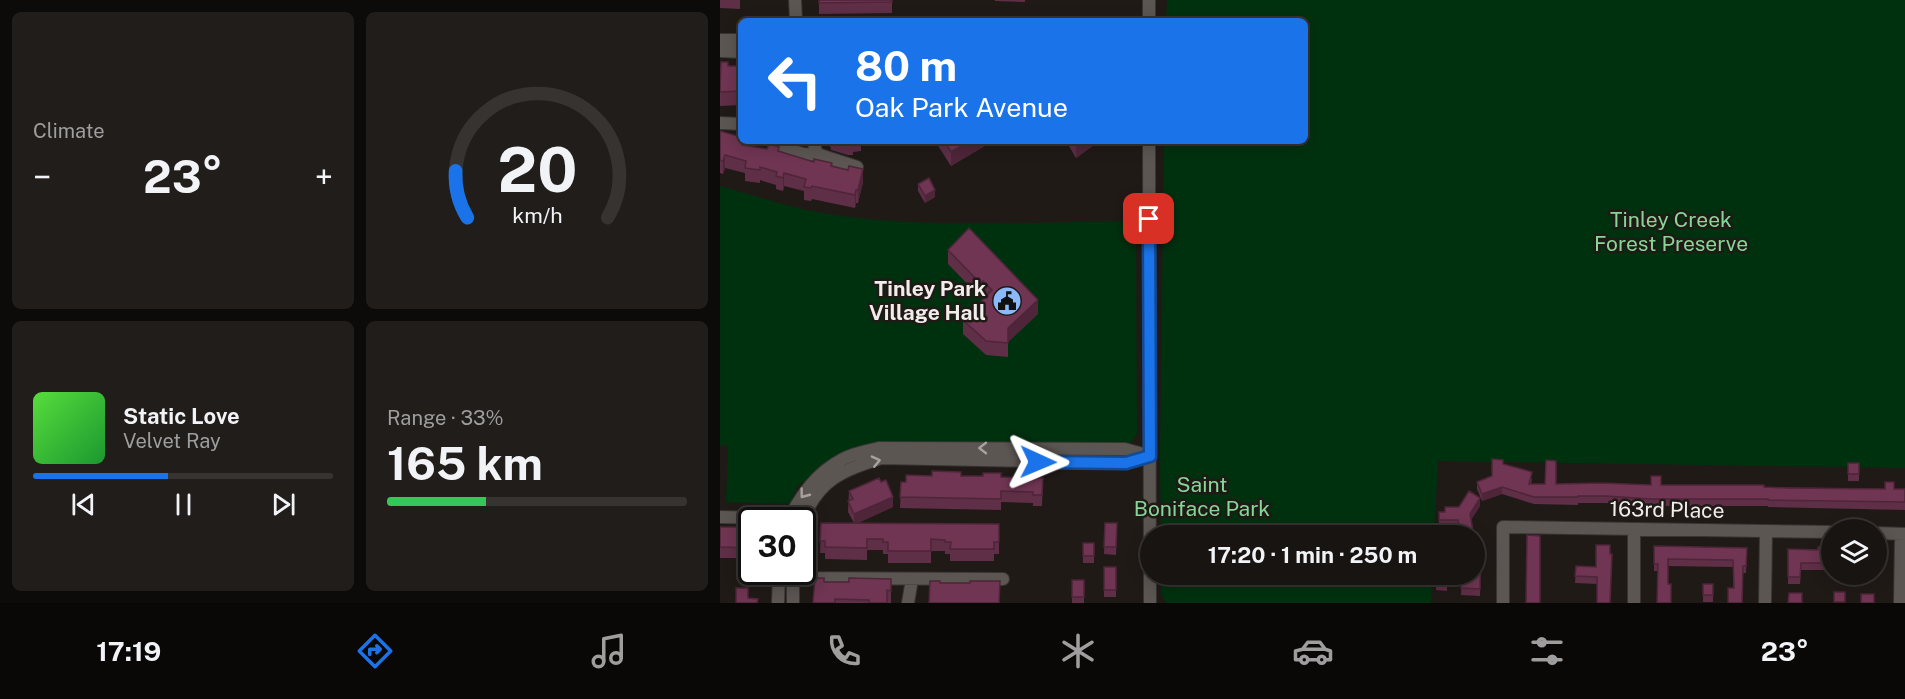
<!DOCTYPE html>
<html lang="en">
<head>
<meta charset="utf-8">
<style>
	:root { --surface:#181411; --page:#211d1a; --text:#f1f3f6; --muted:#9f9e9f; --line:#363331; --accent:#1a73e8 }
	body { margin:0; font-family:"Public Sans",sans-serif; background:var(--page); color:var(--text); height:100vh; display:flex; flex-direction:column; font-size:22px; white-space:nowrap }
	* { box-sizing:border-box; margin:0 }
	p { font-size:20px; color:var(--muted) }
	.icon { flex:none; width:33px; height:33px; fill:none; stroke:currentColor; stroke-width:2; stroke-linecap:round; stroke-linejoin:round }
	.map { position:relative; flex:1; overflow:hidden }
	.panel { display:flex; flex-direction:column; gap:12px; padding:12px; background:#0d0b09; width:720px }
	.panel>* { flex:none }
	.top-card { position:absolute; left:18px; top:18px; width:570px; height:126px; border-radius:9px; box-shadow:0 3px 15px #0003,0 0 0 2px var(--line); background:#1a73e8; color:#fff; overflow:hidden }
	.tools { position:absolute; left:1101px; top:519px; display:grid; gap:12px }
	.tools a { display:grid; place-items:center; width:66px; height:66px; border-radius:50%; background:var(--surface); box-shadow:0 3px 15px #0003,0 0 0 2px var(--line); font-size:30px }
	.speed { position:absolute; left:18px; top:507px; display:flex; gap:12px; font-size:30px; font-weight:700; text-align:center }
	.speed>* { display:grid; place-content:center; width:78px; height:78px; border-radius:50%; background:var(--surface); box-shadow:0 3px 15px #0003,0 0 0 2px var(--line); line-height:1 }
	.speed .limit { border:3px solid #111; border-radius:9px; background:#fff; color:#111 }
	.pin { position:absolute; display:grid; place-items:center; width:51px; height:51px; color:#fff; margin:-26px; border-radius:12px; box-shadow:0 3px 9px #0006 }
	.me { position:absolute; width:66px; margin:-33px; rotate:91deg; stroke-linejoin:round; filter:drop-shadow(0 0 4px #0008) }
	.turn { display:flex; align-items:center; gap:21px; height:126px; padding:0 18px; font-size:27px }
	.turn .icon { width:78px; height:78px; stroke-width:2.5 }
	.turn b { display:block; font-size:42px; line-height:51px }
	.big { font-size:45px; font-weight:700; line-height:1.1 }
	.panel .tile { flex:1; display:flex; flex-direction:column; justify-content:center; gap:9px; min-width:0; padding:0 21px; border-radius:9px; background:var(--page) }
	.panel .dial { align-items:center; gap:0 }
	.dial svg { height:156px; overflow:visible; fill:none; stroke:var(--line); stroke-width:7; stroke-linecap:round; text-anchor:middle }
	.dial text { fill:var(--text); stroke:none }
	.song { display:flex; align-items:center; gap:18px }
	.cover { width:72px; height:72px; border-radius:9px; background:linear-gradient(135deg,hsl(110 70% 55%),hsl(130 70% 35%)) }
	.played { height:6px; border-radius:3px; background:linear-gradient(90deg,var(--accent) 45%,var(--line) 45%) }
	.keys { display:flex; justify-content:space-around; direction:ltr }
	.heat { display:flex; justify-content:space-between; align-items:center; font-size:33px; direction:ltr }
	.charge { height:9px; border-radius:4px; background:linear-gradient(90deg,#34c759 33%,var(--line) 0) }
	.panel .tiles { flex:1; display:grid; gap:12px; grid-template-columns:repeat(2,1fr) }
	.trip { position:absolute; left:420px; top:525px; width:345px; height:60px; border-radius:30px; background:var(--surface); box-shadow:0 3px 15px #0003,0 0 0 2px var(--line); font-weight:700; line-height:60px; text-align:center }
	.menu { display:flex; height:96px; justify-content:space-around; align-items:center; background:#0a0807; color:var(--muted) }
	.menu .icon { width:42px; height:42px }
	.menu .active { color:var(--accent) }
	.menu b { font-size:27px; color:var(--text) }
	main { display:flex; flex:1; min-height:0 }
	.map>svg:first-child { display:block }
	.green { fill:#00310f }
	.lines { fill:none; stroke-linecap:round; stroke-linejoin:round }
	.minor-casing { stroke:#373432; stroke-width:14 }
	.minor { stroke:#5c5652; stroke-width:12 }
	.wall { fill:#5f2e47 }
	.shaded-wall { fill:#4e2539 }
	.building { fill:#6f3552; stroke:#4e2539; stroke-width:1.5 }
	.oneway { stroke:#a6a29e }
	.route-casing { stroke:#114b97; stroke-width:15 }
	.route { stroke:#1a73e8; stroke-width:10 }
	.labels { text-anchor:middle; stroke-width:5; stroke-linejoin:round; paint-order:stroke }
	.park-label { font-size:21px; fill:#86d797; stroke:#201a17 }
	.poi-label { font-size:21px; font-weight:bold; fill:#f1edeb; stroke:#201a17; text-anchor:end }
	.street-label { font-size:21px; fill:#f1edeb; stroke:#201a17 }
</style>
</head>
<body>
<main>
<section class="panel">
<div class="tiles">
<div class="tile"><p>Climate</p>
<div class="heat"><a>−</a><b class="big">23°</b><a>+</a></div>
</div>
<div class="tile dial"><svg viewBox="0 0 100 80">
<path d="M14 69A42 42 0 1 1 86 69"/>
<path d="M14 69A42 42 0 0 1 8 45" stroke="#1a73e8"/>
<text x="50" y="56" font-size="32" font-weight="700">20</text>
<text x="50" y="72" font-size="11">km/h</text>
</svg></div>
<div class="tile">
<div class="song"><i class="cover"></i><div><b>Static Love</b><p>Velvet Ray</p></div></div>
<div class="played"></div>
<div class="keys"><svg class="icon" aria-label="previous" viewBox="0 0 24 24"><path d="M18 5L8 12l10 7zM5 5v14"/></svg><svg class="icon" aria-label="pause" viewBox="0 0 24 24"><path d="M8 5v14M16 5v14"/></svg><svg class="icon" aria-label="next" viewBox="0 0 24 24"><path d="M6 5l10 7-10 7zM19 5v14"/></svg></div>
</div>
<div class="tile"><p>Range · 33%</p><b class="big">165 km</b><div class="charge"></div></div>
</div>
</section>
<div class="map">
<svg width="1185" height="603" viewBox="0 0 1185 603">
	<rect width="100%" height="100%" fill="#201a17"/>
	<path class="green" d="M447 0H1185V468L718 461 714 535H441L440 457 444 141H585V21H446Z
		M0 186C42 198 85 212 129 217 223 228 321 222 416 221L417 434 410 444 161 442 115 456 77 487 70 504 6 502 8 446 0 445Z
		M441 575H712L711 603H447C439 596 441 584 441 575Z"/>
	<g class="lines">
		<g class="minor-casing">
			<path id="minor" d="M75 0 76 21
				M429 21V0
				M0 40H21
				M0 51 21 52
				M0 123 21 124
				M52 141C65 148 82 157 97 154L93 141
				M429 141 430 603
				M97 154 137 167
				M0 517 43 518 53 520
				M68 520C82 494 96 473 123 459 134 453 147 451 159 448L405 449 430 456
				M82 521C99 479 122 471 161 458L406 463 428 457
				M1156 533 1185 534
				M59 578 283 579
				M58 603 59 572
				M73 603V572
				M188 603 192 579
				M783 603V527L1112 532
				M914 603V529
				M1045 603 1046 531
				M1180 603 1181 534"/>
		</g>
		<use href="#minor" class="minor"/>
	</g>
	<path class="wall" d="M0 0H20V9L0 8Z
		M99 0H172V13L99 14Z
		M275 0H305V2L275 1Z
		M8 66H21V105L0 106V67Z
		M0 131 24 141V146L59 152 112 166 143 182 138 203H136L135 208 92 199 91 201 84 200V191L64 186 63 191 56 189V185L40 180V183L25 181V173L5 168 3 174 0 173Z
		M109 141H141V151L133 152V155H128L111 150Z
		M215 141H273L231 166Z
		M346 141H378V142L356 158Z
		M198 184 215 197 205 203 198 191Z
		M228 250 318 314 288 342V357L266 355 243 334V320L265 298 263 295 260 297 228 264Z
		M1128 463H1139V481H1128Z
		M783 464 812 479 811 484 1185 489V510L1048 507V506H931L885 503H858V505L814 504 782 494 762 501 757 489V482L772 476Z
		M212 476 323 478 322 506H313V503L281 502V510L180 508 181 482H186Z
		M129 491 173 507 137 523 279 524V554H274V561H230V554H225V551H211V563H168V554H163V550H147V560L105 559V553H100L101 523H134L128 512Z
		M760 506 751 520 754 536H739L738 527H719V512H725L739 507Z
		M385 523H397L396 555 384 554Z
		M0 527H32V558H0Z
		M363 543H374V563H363Z
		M934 546 1027 548 1026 573H1023L1013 588V567L948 566V584L951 603 938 571H934Z
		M756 547H761L760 596 741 595 742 574Z
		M1068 549 1112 550V570H1081L1080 584H1068Z
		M1156 550H1159V571L1156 570Z
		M856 566 876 567 890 603 877 584 855 583Z
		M384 567H396V597H384Z
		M717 574H727V591L716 590Z
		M171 579V603H93L104 582H129Z
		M352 580H364V603H352Z
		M983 584H993V602H983Z"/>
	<path class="shaded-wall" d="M250 141H273L231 166V152Z
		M360 141H378V142L356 158V144Z
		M5 155V168L3 174V161Z
		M143 169V182L138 203V190Z
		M64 173V186L63 191V178Z
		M136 190V203L135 208V195Z
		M215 190V197L205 203V196Z
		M263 281V295L260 297V283Z
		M318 300V314L288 342V328Z
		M782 487V494L762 501V494Z
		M173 497V507L134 525V514Z
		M760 498V506L750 521V514Z"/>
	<path class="building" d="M99 0H172V2L99 3Z
		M1 62H8V66H21V91L0 92Z
		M0 131 21 137V141H23L22 145 47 149 49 144 59 147 58 151 94 162V159L112 163 111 166 128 170 129 166 143 169 138 190H136L135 195 92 186 91 188 84 187 86 179 64 173 63 178 56 176 57 172 40 167V170L25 168 26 161 5 155 3 161 0 160Z
		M224 141H250L231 152Z
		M209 178 215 190 205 196 198 184Z
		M249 228 318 300 288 328V343L266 341 243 320 272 290 263 281 260 283 228 250Z
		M772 459 783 460V464L812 472 809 484H825L826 460 836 461V484L882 483 931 485V476H941V485H1044V487L1068 488 1165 489V482H1174V489H1185V502L1048 500V499H931L885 496H858V497H814L782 487 762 494 757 482 772 476Z
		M1128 463H1139V474H1128Z
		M212 471 241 472V476H263V473H281V477L323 478 322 495H313V492L281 491V499L180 497 181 482H186V475L212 476Z
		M159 478 161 482 166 480 173 497 134 514 128 501 133 499 129 491Z
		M749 491 760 498 750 514 754 536H740L738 520H719V512H725V507H739Z
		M101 523 279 524V542H274V549H230L231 542H225V540L211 539V551H168V542H163V539H147V548L105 547V541H100Z
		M385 523H397L396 547H384Z
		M0 527H32V548L0 547Z
		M807 535 820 536V603H806Z
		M754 538 756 547H761L760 589 741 588 742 574H754Z
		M363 543H374V556H363Z
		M876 545H890V554H892L890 603H877V577L855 576 856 566 876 567Z
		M934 546 1027 548 1026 566H1023L1022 603H1008V588H1014L1013 560 948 559V584H951V603H937L938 564H934Z
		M1098 547H1110V550H1112V563H1081L1080 577H1068V549L1098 550Z
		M1156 550H1159V563H1156Z
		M384 567H396V590H384Z
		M717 574H727V583H716Z
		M95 578H104V582H129V578L171 579V591L167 590V603H149V600L115 599V603H93Z
		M352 580H364V597H352Z
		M210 581H220V583H250V581H280L279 603H209Z
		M983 584H993V595H983Z
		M16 588H28V598L38 599 37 603H16Z
		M1114 592H1125V602H1114Z
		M1069 593H1082V603H1068Z
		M1141 594H1154V603H1141Z"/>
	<defs><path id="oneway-chevron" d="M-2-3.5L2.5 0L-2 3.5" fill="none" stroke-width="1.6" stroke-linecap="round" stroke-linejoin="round" transform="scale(1.5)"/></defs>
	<g class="oneway">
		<use href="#oneway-chevron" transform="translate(263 448) rotate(-180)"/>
		<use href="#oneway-chevron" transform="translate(156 461) rotate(-13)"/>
		<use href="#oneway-chevron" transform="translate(84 494) rotate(127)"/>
	</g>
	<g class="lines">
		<g class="route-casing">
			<path id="route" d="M318 462 406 463 430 456 429 219"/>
		</g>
		<use href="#route" class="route"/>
	</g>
	<defs>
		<g id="civic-disc" transform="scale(1.5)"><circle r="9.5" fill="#8abafc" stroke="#201a17"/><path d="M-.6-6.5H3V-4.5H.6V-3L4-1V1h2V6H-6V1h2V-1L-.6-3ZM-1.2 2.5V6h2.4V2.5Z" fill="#111"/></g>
	</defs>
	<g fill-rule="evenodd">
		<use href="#civic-disc" x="287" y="301"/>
	</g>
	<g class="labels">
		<g class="park-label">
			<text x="951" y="227">Tinley Creek<tspan x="951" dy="24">Forest Preserve</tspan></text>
			<text x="482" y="492">Saint<tspan x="482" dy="24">Boniface Park</tspan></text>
		</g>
		<g class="poi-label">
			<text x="266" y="296">Tinley Park<tspan x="266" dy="24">Village Hall</tspan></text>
		</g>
		<g class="street-label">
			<text transform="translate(947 510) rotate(1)" y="7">163rd Place</text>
		</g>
	</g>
</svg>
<div class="tools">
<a><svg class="icon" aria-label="layers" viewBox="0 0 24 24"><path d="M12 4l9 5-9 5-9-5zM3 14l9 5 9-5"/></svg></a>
</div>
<div class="speed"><div class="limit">30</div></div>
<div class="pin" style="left:429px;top:219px;background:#d93025"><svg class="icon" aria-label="arrive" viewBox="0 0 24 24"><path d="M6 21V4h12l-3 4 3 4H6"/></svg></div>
<svg class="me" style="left:318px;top:462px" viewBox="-20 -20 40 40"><path d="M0-17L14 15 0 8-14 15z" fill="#1a73e8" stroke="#fff" stroke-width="4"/></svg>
<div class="trip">17:20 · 1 min · 250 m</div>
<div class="top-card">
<div class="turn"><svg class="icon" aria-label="left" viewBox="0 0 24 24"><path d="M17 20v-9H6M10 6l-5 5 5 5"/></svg><div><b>80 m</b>Oak Park Avenue</div></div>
</div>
</div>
</main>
<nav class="menu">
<b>17:19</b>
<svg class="icon active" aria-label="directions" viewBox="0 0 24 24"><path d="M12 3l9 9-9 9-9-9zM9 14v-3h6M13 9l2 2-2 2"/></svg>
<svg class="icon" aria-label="music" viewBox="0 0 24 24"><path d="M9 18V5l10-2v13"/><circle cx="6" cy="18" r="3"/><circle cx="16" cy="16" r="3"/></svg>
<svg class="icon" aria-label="phone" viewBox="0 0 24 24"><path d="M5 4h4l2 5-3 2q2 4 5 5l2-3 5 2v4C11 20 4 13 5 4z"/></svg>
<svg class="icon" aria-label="climate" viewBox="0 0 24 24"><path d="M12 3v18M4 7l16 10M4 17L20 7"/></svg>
<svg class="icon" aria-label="car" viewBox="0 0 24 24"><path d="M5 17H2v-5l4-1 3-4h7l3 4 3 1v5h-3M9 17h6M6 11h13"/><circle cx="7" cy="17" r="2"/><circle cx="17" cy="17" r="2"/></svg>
<svg class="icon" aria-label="filters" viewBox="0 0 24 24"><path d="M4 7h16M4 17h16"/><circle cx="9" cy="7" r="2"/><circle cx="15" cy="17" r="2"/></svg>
<b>23°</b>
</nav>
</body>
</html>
